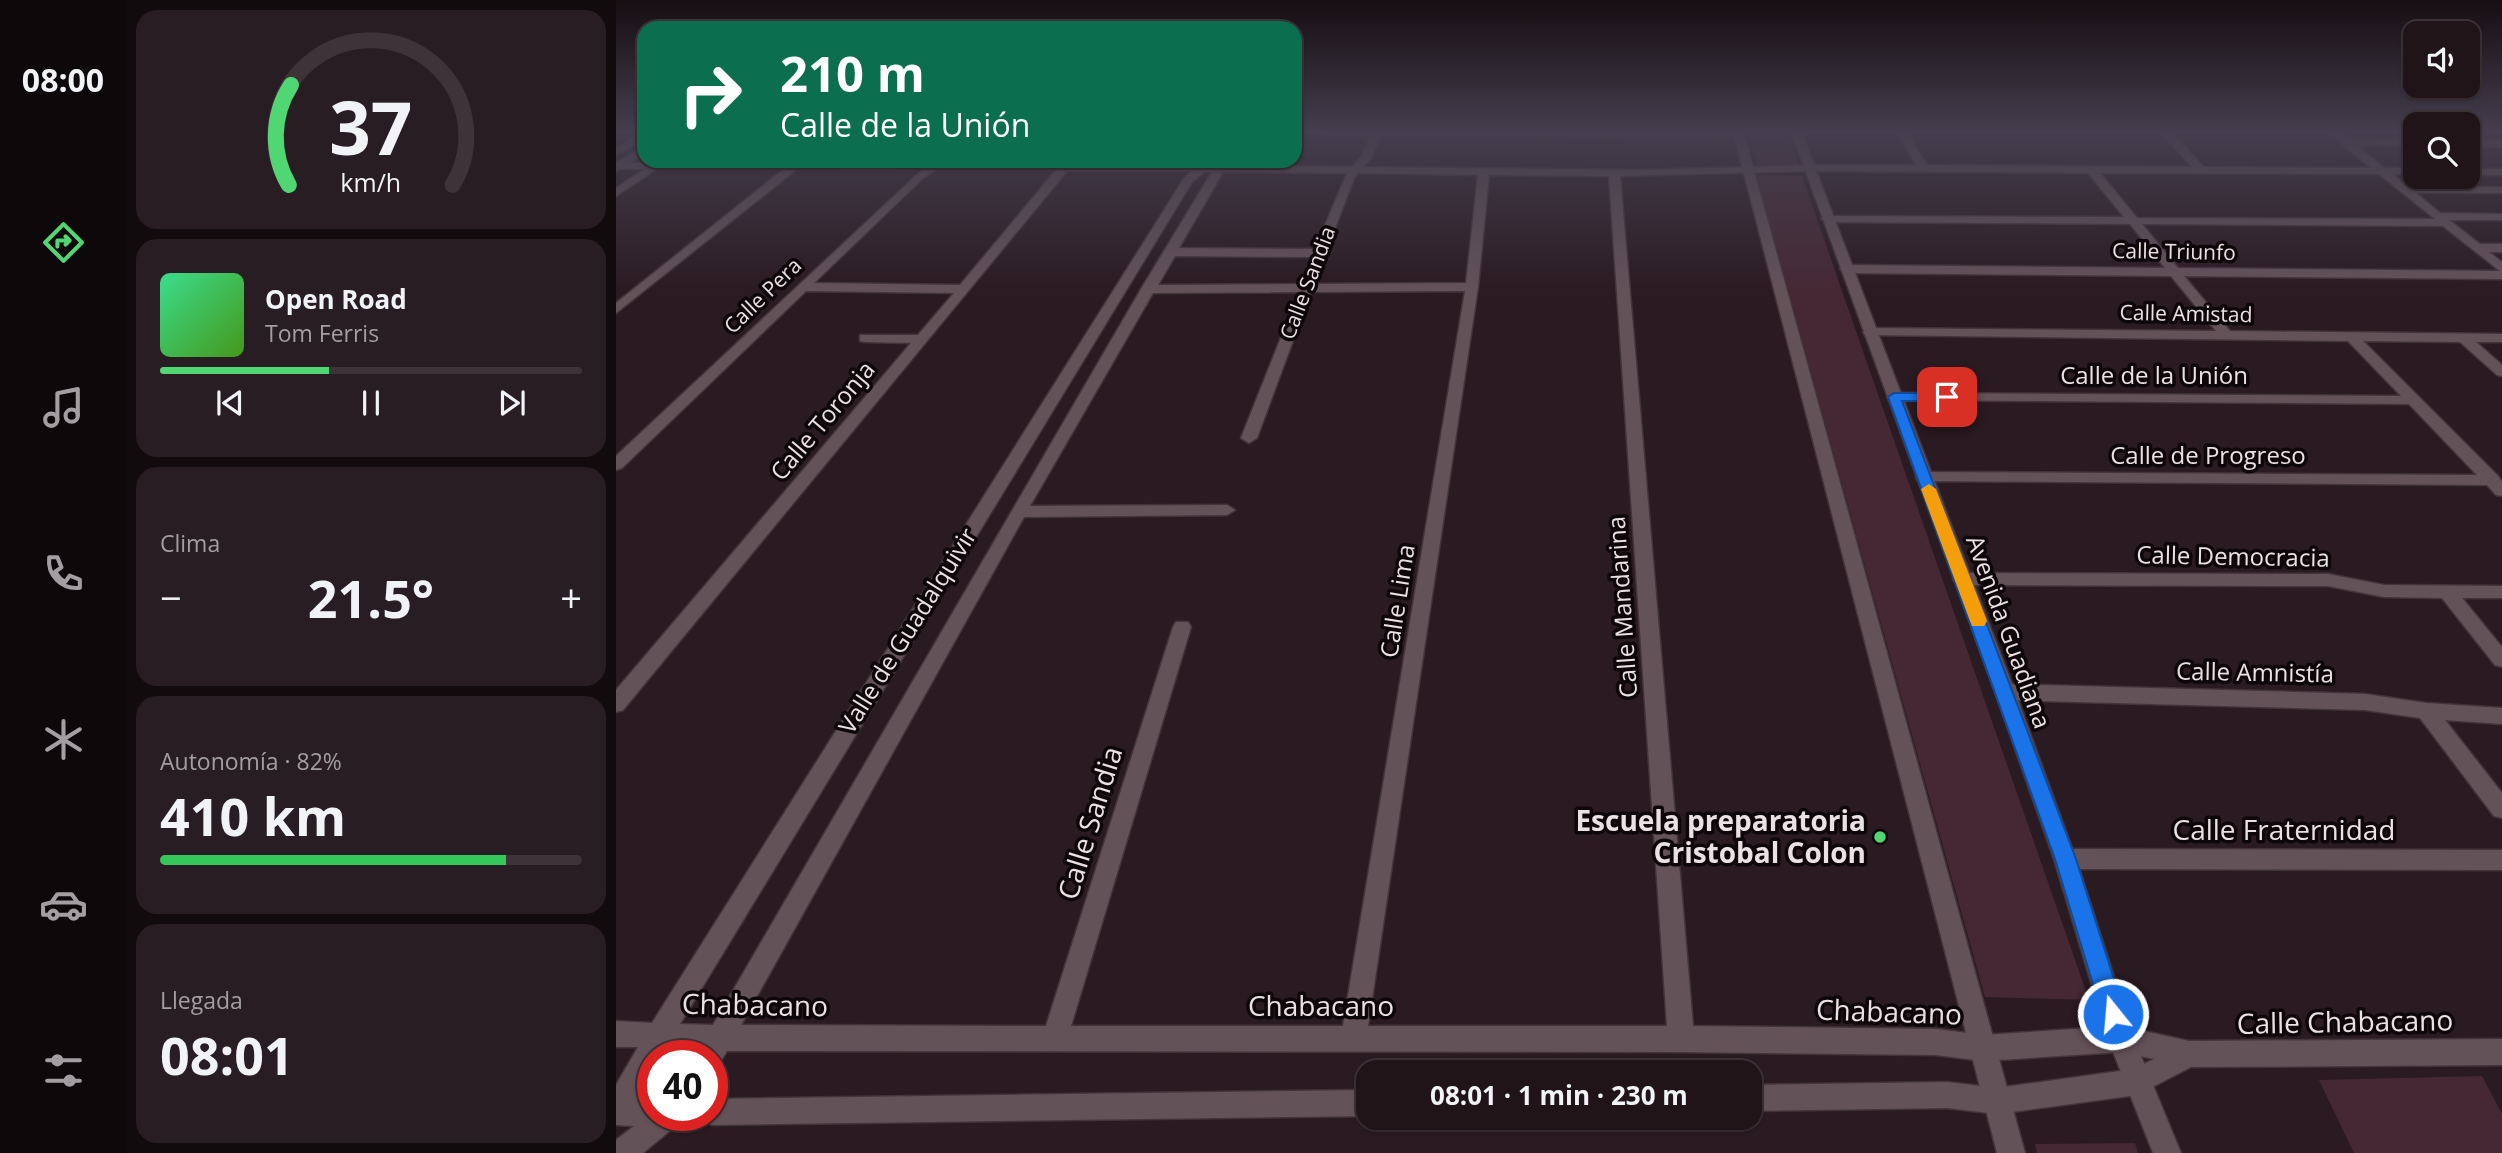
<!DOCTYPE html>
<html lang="es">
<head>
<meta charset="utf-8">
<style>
	:root { --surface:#201419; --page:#281d22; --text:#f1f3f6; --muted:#a29ea2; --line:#3d3338; --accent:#51d674 }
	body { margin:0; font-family:"Open Sans",sans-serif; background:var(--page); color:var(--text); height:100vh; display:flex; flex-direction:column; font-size:26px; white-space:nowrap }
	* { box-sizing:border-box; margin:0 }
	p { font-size:23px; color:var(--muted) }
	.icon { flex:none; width:38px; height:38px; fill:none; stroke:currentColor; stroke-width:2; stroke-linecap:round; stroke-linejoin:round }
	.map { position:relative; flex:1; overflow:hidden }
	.details { display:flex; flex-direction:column; gap:10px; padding:10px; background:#120b0e; width:490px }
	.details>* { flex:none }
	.banner { position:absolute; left:21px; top:21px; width:665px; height:147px; border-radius:21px; box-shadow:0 2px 5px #0004,0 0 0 2px var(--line); background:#0b6e4f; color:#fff; overflow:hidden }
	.fabs { position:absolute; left:1787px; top:21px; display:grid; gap:14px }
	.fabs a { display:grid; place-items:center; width:77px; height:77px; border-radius:14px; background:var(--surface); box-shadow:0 2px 5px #0004,0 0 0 2px var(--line); font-size:35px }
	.speed { position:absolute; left:21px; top:1040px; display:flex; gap:14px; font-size:35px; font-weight:700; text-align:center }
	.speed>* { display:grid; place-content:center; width:91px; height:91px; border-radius:50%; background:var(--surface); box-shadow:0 2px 5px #0004,0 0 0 2px var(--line); line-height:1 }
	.speed .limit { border:10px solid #d22; background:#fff; color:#111 }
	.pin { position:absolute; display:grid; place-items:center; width:60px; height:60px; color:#fff; margin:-30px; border-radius:14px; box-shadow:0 4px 10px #0006 }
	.me { position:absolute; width:77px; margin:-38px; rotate:343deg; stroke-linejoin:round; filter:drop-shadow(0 0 5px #0008) }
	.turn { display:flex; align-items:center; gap:24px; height:147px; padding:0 28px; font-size:32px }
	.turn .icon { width:91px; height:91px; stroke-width:2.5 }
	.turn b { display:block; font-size:49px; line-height:60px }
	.big { font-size:52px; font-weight:700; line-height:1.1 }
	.details .widget { flex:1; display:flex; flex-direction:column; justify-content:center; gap:10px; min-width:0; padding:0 24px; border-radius:21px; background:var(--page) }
	.details .dial { align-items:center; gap:0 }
	.dial svg { height:182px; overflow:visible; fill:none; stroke:var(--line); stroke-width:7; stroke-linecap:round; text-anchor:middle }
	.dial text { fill:var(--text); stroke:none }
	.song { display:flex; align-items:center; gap:21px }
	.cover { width:84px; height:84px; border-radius:10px; background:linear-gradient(135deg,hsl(150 70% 55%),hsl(100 70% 35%)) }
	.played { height:7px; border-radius:4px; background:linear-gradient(90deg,var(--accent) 40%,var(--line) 40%) }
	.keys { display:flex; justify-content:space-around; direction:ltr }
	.heat { display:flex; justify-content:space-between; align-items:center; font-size:38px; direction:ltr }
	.charge { height:10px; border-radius:5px; background:linear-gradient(90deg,#34c759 82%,var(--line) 0) }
	.trip { position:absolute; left:740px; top:1060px; width:406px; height:70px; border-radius:21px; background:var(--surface); box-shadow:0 2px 5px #0004,0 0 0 2px var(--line); font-weight:700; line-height:70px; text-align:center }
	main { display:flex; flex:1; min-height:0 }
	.dock { display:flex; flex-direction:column; width:126px; justify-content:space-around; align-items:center; background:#0d080a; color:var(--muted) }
	.dock .icon { width:49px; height:49px }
	.dock .current { color:var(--accent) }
	.dock b { font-size:32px; color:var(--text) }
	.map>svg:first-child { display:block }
	.green { fill:#452834 }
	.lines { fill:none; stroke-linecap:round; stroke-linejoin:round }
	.street-casing { stroke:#42353a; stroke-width:3 }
	.secondary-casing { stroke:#42353a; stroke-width:3 }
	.street { fill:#645259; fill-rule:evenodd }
	.secondary { fill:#645259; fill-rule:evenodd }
	.route { fill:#1a73e8; stroke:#114b97; stroke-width:2 }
	.slow { fill:#f59e0b }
	.poi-dot { fill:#51d674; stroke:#0e070a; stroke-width:2.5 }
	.labels { text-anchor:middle; stroke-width:7; stroke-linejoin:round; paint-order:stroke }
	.far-street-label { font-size:21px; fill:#ebe0e4; stroke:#0e070a }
	.street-label { font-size:24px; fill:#ebe0e4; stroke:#0e070a }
	.near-poi-label { font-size:28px; font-weight:bold; fill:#ebe0e4; stroke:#0e070a; text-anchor:end }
	.near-street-label { font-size:28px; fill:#ebe0e4; stroke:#0e070a }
</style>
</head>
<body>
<main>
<nav class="dock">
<b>08:00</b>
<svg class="icon current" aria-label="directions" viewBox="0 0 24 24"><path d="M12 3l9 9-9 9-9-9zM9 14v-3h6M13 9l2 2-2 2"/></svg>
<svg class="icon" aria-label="music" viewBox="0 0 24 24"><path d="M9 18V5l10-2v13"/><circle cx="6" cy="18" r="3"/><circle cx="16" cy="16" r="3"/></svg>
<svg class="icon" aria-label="phone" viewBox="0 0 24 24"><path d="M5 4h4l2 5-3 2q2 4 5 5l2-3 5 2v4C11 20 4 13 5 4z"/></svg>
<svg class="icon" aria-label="climate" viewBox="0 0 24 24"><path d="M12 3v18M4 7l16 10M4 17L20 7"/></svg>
<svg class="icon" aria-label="car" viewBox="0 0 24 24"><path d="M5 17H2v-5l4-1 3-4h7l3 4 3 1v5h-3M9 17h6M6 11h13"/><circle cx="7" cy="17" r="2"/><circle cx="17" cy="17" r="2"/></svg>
<svg class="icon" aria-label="filters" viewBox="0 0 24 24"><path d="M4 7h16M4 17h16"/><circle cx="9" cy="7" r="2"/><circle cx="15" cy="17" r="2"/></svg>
</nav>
<section class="details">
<div class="widget dial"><svg viewBox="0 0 100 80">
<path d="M14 69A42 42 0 1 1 86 69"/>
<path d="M14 69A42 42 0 0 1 15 25" stroke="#51d674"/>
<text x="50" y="56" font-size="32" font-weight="700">37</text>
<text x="50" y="72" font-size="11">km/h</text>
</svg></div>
<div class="widget">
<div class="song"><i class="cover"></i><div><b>Open Road</b><p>Tom Ferris</p></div></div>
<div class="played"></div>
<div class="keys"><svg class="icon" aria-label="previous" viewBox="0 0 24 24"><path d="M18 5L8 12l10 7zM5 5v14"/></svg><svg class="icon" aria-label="pause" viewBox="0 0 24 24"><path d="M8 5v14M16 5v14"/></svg><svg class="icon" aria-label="next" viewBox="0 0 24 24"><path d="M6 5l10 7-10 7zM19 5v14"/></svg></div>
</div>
<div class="widget"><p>Clima</p>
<div class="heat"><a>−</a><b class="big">21.5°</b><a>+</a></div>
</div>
<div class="widget"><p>Autonomía · 82%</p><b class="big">410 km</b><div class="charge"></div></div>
<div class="widget"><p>Llegada</p><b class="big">08:01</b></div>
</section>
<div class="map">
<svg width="1886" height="1153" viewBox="0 0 1886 1153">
	<rect width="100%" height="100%" fill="#2a1a21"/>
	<path class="green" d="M1131 131H1171L1183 165H1142Z
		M1140 175 1186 176 1473 1000 1369 997Z
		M1866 1076 1886 1114V1153H1738L1703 1080Z
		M1519 1143 1522 1153H1421L1419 1144Z"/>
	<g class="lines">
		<g class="street-casing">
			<path id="street" d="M694 131H1064L1123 132 1128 135 1123 138 765 135 755 158 748 167 1024 170 1195 165H1300L1280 131H1290L1311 165 1576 167 1543 131H1554L1588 167 1755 168 1711 131H1723L1732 139 1799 140V146L1740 145 1768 168H1799V174H1776L1792 187H1886V193H1800L1824 213 1886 214V220H1833L1864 244H1886V252H1873L1886 262V279L1568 276 1614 331 1886 334V342H1860L1886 365V376L1881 375 1844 342 1747 341 1882 476 1886 482V496L1880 495 1871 485 1302 481 1300 477 1302 473 1308 472 1861 475 1793 404 1273 400 1271 397 1273 394 1278 393 1785 396 1732 341 1249 335 1247 332 1254 328 1600 331 1555 276 1230 273 1224 269 1230 265 1549 268 1514 224 1211 222 1205 219 1211 216 1508 217 1472 173 1195 171 1004 176 1077 1026 1320 1029 1367 1035 1505 1026 1573 1041 1886 1039V1065L1575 1067 1521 1095 1381 1114 1331 1108 1134 1111V1085L1331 1082 1381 1088 1518 1069 1538 1059 1505 1052 1367 1061 1320 1055 1065 1052 111 1051 103 1064 96 1067V1055H81L83 1050 49 1049 46 1055H37V1071L21 1099 37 1100V1115H66L62 1124 27 1153H0V1140L18 1126 0 1125V1085L22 1047H0V1021L36 1023 567 180 575 171H451L7 710 0 712V690L295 343 249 342 244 341V335H302L338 293 190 291 6 468 0 470V456L306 170 181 169 0 313V303L168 169H0V163L582 165 591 161 597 165V161H607L608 165 736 167 745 157 755 135 699 134ZM320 170H440L344 285 198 283 307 178ZM588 172H596L525 289 97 1025 64 1024 576 182ZM607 172 731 173 699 249 563 248ZM742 173 862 175 850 283 698 284 738 178ZM1484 173 1763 174 1819 219 1521 218ZM873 175 993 176 1051 1026H752L862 287ZM1526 224 1827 226 1884 271 1562 268ZM559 256 696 257 686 284 542 285ZM849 291 727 1026H455L575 627 572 622H560L557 627 430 1026 125 1025 408 517 611 515 619 510 611 505 414 506 537 293 683 292 625 438 633 443 641 438 695 292Z
				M28 132V139L0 155V148Z
				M1852 140 1886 141V147L1852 146Z
				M1852 169H1886V175H1852Z
				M1346 573 1712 574 1768 585 1886 586V598H1846L1886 647V667L1879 665 1826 598 1768 597 1712 586 1346 585 1340 583 1337 579 1340 575Z
				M1389 684 1749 694 1810 703 1886 708V724L1829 720 1886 793V818L1878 816 1804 718 1749 710 1389 700 1382 697 1379 692 1382 687Z
				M1449 849 1886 850V870L1449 869 1441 866 1438 859 1441 852Z
				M752 1090V1116L96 1125 87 1121 84 1115H96V1099Z"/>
		</g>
		<g class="secondary-casing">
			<path id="secondary" d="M1117 131H1127L1409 1153H1381Z
				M1175 131H1185L1399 692 1460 859 1518 1039 1565 1153H1537L1492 1039 1438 859 1379 692Z
				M28 146V154L0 171V163Z
				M41 161H53L0 196V188Z"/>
		</g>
		<use href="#street" class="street"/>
		<use href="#secondary" class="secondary"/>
	</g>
	<linearGradient id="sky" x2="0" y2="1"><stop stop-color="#170e12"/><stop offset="0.45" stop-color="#443e4e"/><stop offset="1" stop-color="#443e4e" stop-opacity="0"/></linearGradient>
	<rect width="1886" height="293" fill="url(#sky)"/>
	<path class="route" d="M1278 393H1331L1337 397 1331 401H1286L1460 859 1509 1014 1505 1022 1497 1025 1489 1022 1486 1014 1439 859 1272 397Z"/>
	<path class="slow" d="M1313 484 1320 489 1371 621 1368 626H1356L1354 621 1305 489Z"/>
	<circle class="poi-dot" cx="1264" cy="837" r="7"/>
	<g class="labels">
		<g class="far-street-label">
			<text transform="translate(1558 252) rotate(1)" y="7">Calle Triunfo</text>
			<text transform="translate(692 283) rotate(-69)" y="7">Calle Sandia</text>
			<text transform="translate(147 296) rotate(-44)" y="7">Calle Pera</text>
			<text transform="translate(1570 314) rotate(1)" y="7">Calle Amistad</text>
		</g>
		<g class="street-label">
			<text x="1538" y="384">Calle de la Unión</text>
			<text transform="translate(207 421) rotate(-50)" y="8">Calle Toronja</text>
			<text x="1592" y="464">Calle de Progreso</text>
			<text transform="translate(1617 557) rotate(1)" y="8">Calle Democracia</text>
			<text transform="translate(782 601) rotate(-81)" y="8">Calle Lima</text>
			<text transform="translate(1007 607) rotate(-94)" y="8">Calle Mandarina</text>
			<text transform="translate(292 631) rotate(-58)" y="8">Valle de Guadalquivir</text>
			<text transform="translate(1392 632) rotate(70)" y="8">Avenida Guadiana</text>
			<text transform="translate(1639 673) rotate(1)" y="8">Calle Amnistía</text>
		</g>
		<g class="near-poi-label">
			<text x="1250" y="831">Escuela preparatoria<tspan x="1250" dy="32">Cristobal Colon</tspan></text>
		</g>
		<g class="near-street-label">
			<text transform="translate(474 823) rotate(-73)" y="10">Calle Sandia</text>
			<text x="1668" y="840">Calle Fraternidad</text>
			<text transform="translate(139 1005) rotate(1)" y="10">Chabacano</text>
			<text x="705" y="1016">Chabacano</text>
			<text transform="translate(1273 1012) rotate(2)" y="10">Chabacano</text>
			<text transform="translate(1729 1022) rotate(-1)" y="10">Calle Chabacano</text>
		</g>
	</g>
</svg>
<div class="fabs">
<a><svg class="icon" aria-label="sound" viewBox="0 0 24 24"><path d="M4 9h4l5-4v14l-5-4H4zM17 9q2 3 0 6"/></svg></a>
<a><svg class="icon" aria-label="search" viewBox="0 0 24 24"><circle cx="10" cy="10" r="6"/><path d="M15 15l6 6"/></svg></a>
</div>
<div class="speed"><div class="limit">40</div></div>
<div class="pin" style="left:1331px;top:397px;background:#d93025"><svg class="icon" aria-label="arrive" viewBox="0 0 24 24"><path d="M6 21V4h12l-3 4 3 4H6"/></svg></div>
<svg class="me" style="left:1497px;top:1014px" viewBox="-20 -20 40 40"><circle r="17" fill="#1a73e8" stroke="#fff" stroke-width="3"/><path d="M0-11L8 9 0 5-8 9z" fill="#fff"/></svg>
<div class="trip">08:01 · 1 min · 230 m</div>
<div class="banner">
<div class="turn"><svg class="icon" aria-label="right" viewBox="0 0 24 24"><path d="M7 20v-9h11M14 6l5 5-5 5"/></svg><div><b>210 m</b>Calle de la Unión</div></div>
</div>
</div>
</main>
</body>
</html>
